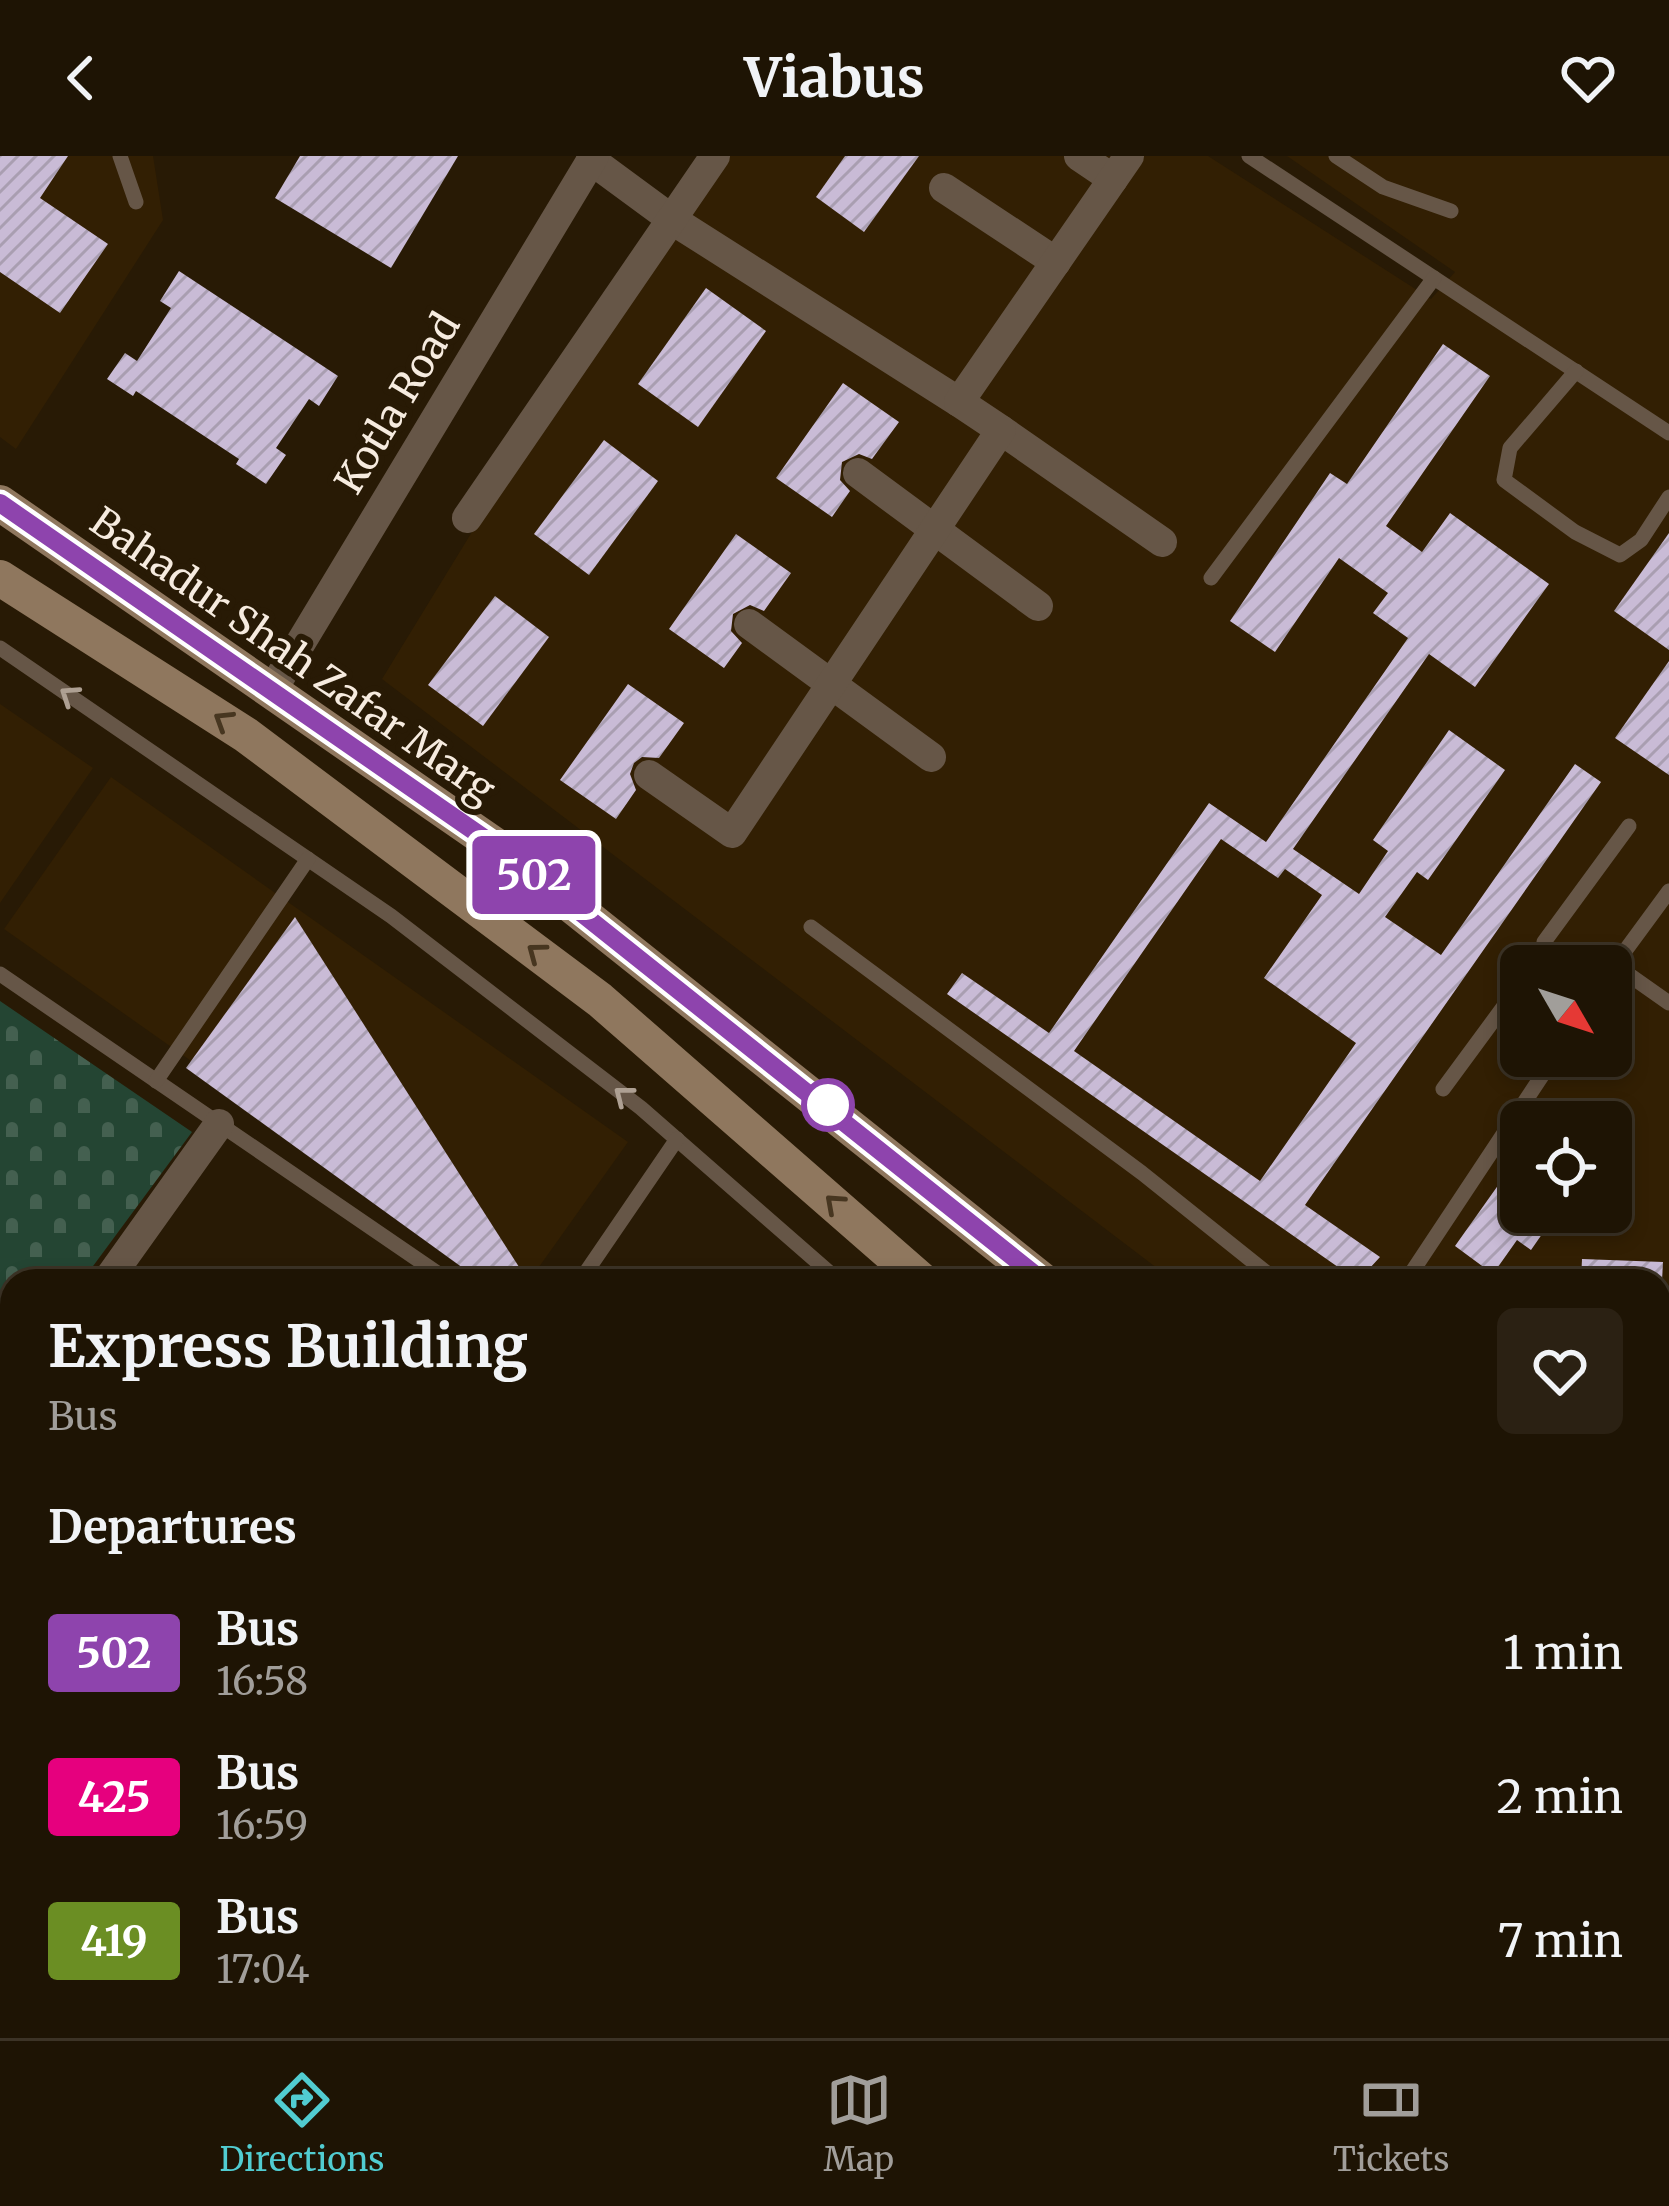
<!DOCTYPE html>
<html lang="en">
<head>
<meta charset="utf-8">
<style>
  :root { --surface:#1e1404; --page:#2b2113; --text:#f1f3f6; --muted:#a19e9a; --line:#3c3326; --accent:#51ccd1 }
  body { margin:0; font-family:Merriweather,serif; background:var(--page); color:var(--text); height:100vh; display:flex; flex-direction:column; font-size:45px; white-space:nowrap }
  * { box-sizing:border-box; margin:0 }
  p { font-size:39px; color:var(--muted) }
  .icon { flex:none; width:66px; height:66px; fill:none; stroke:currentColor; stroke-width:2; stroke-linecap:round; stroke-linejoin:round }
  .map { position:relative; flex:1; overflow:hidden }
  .sheet { position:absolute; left:0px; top:1113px; width:1671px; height:771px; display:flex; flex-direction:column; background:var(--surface); border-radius:36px 36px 0 0; box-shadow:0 6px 18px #0003,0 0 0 3px var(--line) }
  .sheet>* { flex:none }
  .badge { padding:0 24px; border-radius:9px; font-size:42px; line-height:78px }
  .needle { width:78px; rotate:129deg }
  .controls { position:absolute; left:1500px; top:789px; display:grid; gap:24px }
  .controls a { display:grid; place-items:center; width:132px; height:132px; border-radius:18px; background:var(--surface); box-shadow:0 6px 18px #0003,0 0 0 3px var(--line); font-size:60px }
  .map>.badge { position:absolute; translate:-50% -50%; box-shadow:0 0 0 6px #fff }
  h2 { padding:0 48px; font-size:45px; line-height:108px }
  .round { display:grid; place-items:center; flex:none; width:126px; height:126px; border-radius:18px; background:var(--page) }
  .headline { display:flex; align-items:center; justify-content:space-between; height:204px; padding:0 48px }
  h1 { font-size:57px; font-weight:700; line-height:90px }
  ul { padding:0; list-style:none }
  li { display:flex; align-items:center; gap:36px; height:144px; padding:0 48px }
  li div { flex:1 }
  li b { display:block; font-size:45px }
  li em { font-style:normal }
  li .badge { min-width:132px; font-weight:700; text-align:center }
  header { display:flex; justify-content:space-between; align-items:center; height:156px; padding:0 48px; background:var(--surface); font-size:54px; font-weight:700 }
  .dock { display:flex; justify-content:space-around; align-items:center; height:168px; border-top:3px solid var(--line); background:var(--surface); font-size:33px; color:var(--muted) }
  .dock a { display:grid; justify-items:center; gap:6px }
  .dock .active { color:var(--accent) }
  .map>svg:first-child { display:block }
</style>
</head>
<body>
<header><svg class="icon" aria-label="back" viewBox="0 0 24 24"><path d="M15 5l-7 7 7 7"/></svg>Viabus<svg class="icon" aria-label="heart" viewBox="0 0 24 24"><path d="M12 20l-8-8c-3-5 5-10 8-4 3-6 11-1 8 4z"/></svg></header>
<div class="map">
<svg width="1669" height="1882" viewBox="0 0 1669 1882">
  <defs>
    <pattern id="cemetery-stones" width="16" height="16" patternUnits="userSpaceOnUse" patternTransform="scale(3)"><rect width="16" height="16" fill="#244533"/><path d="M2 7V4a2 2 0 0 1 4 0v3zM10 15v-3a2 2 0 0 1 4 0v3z" fill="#446050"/></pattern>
    <pattern id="park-crowns" width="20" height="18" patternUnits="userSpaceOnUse" patternTransform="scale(3)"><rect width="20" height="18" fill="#244533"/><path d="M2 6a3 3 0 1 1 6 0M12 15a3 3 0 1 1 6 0" fill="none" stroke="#446050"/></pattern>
    <pattern id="building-hatch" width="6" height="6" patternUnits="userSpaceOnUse" patternTransform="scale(3)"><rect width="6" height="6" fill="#c9bbd6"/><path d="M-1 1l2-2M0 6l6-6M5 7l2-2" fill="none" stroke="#a99eb1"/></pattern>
  </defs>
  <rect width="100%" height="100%" fill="#281a05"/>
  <!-- built -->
  <g fill="#321f03" fill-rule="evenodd">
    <path d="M0,0H153L163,64L16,293L0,281Z"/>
    <path d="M702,0H1208L1431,143L1455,116L1287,0H1669V1571L1659,1562V1125H1174L382,523ZM1521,810H1611V900H1521ZM1521,966H1611V1056H1521Z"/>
    <path d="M0,548L93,612L0,747Z"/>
    <path d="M111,621L628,986L529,1125H503L4,773Z"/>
  </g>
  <!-- cemetery -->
  <path fill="url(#cemetery-stones)" d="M0,845L192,976L82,1125H12V1220L0,1237Z"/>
  <!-- park -->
  <path fill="url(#park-crowns)" d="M921,1872H1612L1624,1882H910Z"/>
  <!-- building -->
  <g fill="url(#building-hatch)" fill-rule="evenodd">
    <path d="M0,0H68L40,42L108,88L60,157L0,116Z"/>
    <path d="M300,0H458L391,112L275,42Z"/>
    <path d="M845,0H919L864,76L816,41Z"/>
    <path d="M179,115L338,220L319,250L309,243L276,292L286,299L266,328L236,308L239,303L136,235L133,240L107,223L125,197L137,205L171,152L160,145Z"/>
    <path d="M706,132L766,175L698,271L638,228Z"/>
    <path d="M1443,188L1490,220L1386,370L1422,396L1450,357L1549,428L1475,531L1429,498L1293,693L1359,738L1388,695L1373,684L1449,574L1505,614L1428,724L1417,716L1385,761L1441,799L1575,608L1601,626L1305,1049L1380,1101L1358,1125L947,838L962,817L1049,877L1209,647L1266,686L1408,482L1373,457L1388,437L1339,402L1275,496L1230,465L1330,317L1347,328ZM1221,683L1278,722L1285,713L1322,739L1264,822L1356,887L1260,1025L1074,895Z"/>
    <path d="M843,227L899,266L872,303L859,298L842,306L840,324L850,335L832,361L776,322Z"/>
    <path d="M604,284L658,325L589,419L534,378Z"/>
    <path d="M1669,377V494L1614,455Z"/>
    <path d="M736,378L791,417L764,455L750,449L733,458L731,475L742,487L724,512L669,473Z"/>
    <path d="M495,440L549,481L483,570L428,529Z"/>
    <path d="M1669,505V619L1615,582Z"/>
    <path d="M628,528L684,567L659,602L642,601L634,607L630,618L636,634L616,663L560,624Z"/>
    <path d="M295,761L528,1125H481L186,912Z"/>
    <path d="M1521,997V1056L1547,1071L1531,1094L1517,1084L1493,1118L1455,1090Z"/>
    <path d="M1582,1103L1663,1106L1662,1125H1581Z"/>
  </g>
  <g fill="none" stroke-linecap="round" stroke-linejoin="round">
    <!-- path -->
    <g stroke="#6d604e" stroke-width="4.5" stroke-dasharray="6 9" stroke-linecap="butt">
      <path d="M1128,1872L1137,1882"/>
      <path d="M1171,1872L1180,1882"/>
      <path d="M1273,1872L1281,1882"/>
      <path d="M1446,1872L1449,1882"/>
      <path d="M1127,1882L1137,1872"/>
      <path d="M1294,1882L1304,1872"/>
      <path d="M1512,1882L1513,1872"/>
    </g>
    <!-- lane -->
    <g stroke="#665647" stroke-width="15">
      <path d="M120,0L136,46"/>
      <path d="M1249,0L1669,277"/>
      <path d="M1336,0L1383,31L1451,55"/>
      <path d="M1576,215L1510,292L1504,324L1575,376L1620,399L1641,384L1669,341"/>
      <path d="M1211,422L1434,122"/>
      <path d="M0,492L391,760L641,952L839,1125"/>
      <path d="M811,771L1142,1017L1277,1125"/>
      <path d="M1615,809L1669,847"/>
      <path d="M1602,810L1551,804L1543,797L1544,786L1629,670"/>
      <path d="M1611,814L1669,735"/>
      <path d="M0,818L449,1125"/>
      <path d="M156,925L308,703"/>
      <path d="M1443,933L1521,827"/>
      <path d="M580,1125L677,983"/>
      <path d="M1406,1125L1555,900"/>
      <path d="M1659,1380L1669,1369"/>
      <path d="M1659,1454L1669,1464"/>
      <path d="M1659,1501L1669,1492"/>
    </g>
    <!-- street -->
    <g stroke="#665647" stroke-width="30">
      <path d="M1079,0L1113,23"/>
      <path d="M591,4L674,65L959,246"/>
      <path d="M944,32L1056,106"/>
      <path d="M1001,274L1162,386"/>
      <path d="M858,317L1038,450"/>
      <path d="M467,362L715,0"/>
      <path d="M749,468L931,601"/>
      <path d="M271,536L594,0"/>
      <path d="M649,619L732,677L1001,274L959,246L1129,0"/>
      <path d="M107,1125L219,968"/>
      <path d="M0,1274L12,1257"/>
      <path d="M797,1872H818"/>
      <path d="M400,1882L412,1872"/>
    </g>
    <!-- secondary -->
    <g stroke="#8f775e" stroke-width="36">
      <path d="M0,347L510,700L1043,1125"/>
      <path d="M0,422L246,579L600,844L922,1125"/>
      <path d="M1659,1632L1669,1641"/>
      <path d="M1659,1815L1669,1822"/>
    </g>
  </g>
  <!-- one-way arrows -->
  <defs><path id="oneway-chevron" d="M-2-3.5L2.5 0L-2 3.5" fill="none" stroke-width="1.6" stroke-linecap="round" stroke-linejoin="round" transform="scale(3)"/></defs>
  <g stroke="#aea093">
    <use href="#oneway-chevron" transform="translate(69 539) rotate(-146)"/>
    <use href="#oneway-chevron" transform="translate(623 939) rotate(-142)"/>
  </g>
  <g stroke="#473620">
    <use href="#oneway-chevron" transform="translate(223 564) rotate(-148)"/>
    <use href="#oneway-chevron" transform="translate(536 796) rotate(-143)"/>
    <use href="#oneway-chevron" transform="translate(834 1047) rotate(-138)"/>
  </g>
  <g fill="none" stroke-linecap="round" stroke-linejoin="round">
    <defs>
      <path id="line" d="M0,347L510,700L1043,1125"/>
    </defs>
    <!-- line casing -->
    <use href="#line" stroke="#fff" stroke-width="27"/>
    <!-- line -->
    <use href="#line" stroke="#8e44ad" stroke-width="18"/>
  </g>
  <!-- markers -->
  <circle fill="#fff" stroke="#8e44ad" stroke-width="6" cx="828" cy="949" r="24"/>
  <g text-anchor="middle" stroke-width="12" stroke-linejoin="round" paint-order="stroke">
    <!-- street labels -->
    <g font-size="39" fill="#f6ebdf" stroke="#281a05">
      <text transform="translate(397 247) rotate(-59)" y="14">Kotla Road</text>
      <text transform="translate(293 499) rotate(35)" y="14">Bahadur Shah Zafar Marg</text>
    </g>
  </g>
</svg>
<div class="controls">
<a><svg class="needle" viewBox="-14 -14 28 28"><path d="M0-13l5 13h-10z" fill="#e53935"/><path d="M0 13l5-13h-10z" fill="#a19e9a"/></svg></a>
<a><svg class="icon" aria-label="locate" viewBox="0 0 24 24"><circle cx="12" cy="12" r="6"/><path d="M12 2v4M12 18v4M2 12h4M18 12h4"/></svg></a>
</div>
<b class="badge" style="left:534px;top:719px;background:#8e44ad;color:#fff">502</b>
<section class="sheet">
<div class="headline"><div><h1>Express Building</h1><p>Bus</p></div><a class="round"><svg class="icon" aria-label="heart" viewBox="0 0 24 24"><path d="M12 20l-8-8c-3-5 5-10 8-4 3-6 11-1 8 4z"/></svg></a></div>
<h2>Departures</h2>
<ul>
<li><span class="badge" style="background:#8e44ad;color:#fff">502</span><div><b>Bus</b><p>16:58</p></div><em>1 min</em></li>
<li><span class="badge" style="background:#e6007e;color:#fff">425</span><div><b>Bus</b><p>16:59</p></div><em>2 min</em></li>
<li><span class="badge" style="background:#6b8e23;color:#fff">419</span><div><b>Bus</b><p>17:04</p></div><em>7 min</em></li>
</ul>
</section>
</div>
<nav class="dock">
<a class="active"><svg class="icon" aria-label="directions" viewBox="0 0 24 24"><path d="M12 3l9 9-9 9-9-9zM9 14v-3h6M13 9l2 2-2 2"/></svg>Directions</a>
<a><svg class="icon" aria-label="map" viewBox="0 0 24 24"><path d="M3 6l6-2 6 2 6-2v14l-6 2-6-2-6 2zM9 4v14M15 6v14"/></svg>Map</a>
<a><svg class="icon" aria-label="tickets" viewBox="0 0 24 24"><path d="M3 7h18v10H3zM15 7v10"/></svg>Tickets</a>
</nav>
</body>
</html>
